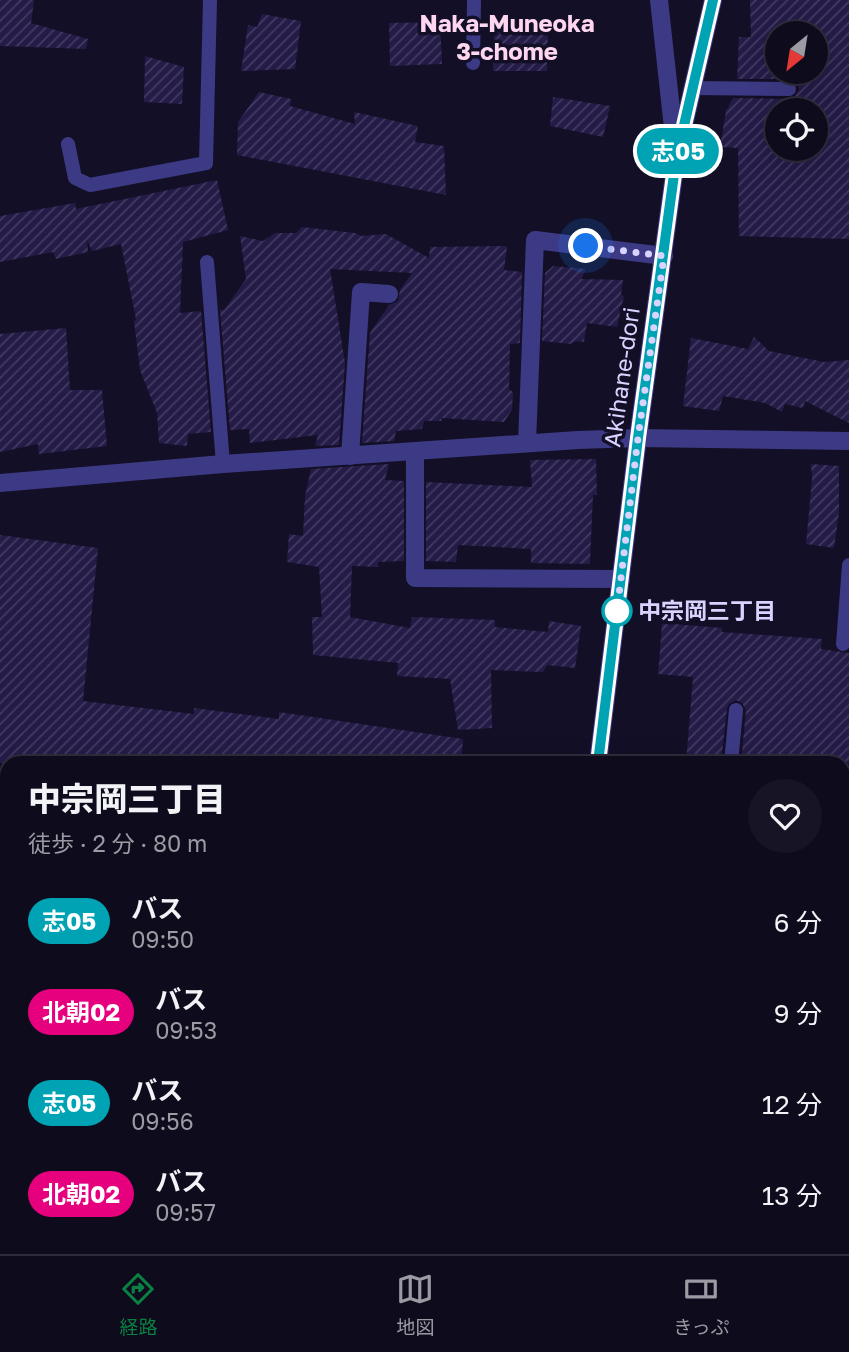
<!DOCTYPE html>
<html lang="ja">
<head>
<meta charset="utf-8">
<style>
  :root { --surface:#0e0b1c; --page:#171425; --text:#f1f3f6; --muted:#9b9ba3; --line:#2e2b3b; --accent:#0b8043 }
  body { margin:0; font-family:"Golos Text","Noto Sans JP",sans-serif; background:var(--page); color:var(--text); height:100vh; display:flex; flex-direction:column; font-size:26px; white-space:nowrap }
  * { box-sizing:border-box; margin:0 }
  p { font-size:23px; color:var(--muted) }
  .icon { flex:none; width:38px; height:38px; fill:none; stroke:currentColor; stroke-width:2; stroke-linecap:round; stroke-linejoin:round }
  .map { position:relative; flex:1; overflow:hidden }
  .panel { position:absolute; left:0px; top:756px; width:850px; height:499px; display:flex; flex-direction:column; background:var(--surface); border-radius:21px 21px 0 0; box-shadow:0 7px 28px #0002,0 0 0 2px var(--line) }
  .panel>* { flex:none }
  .badge { padding:0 14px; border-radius:23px; font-size:24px; line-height:46px }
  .needle { width:46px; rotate:210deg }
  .fabs { position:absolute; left:765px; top:21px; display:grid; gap:14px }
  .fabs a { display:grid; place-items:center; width:63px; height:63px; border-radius:50%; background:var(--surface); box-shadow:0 7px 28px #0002,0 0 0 2px var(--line); font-size:35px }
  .you { position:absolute; width:35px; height:35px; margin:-18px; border:5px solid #fff; border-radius:50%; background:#1a73e8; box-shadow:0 0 0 10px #1a73e833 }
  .map>.badge { position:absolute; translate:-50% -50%; box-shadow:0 0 0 4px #fff }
  .round { display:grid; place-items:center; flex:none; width:74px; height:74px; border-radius:37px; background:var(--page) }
  .head { display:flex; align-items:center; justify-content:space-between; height:119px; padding:0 28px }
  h1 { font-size:33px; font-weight:800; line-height:52px }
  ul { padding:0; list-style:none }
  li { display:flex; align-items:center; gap:21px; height:91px; padding:0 28px }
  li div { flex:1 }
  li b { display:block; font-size:26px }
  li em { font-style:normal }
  li .badge { min-width:77px; font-weight:700; text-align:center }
  .tabs { display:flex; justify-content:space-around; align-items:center; height:98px; border-top:2px solid var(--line); background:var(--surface); font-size:19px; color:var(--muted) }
  .tabs a { display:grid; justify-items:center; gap:4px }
  .tabs .current { color:var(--accent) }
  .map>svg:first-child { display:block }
</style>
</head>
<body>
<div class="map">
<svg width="849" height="1254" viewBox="0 0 849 1254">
  <defs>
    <pattern id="building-hatch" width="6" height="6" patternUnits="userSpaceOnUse" patternTransform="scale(1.75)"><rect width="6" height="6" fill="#241b47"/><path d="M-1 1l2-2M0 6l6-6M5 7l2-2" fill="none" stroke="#433b63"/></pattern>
  </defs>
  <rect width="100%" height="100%" fill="#130f26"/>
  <!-- building -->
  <g fill="url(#building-hatch)" fill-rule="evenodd">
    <path d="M0,0H34L31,23L88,39L86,49L0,46Z"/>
    <path d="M750,0H849V239L739,236L738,148L720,147L726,111L733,98L789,99L794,97L799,90L797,84L790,79H737L739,37H751ZM777,33H816V72H777ZM777,110H816V149H777Z"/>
    <path d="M262,14L301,21L295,69L241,71L248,25L257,27Z"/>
    <path d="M440,22L442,64L390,66L389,23Z"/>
    <path d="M548,24L547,71H493L494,34L500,25Z"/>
    <path d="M145,56L184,67L182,104L144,102Z"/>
    <path d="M259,92L291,99L290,106L355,124L354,112L418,126L415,142L444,146L446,195L237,155L238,122Z"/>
    <path d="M553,97L610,106L603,137L550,126Z"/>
    <path d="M217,180L228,230L183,242L180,313L201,311L211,432L188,434L187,446L159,443L157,413L140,370L134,321L136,319L121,244L92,251L87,240L88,252L56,259L53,252L0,262V216L75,203L76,209Z"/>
    <path d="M302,227L355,233L361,236L386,234L429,258L430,247L507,246L504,270L522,272L520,343L510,344L509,389L513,392L512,410L504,422L441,418L442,421H424L422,429L396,431L394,441L362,443L370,333L389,305L398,301L400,290L412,273L330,269L345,363L339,445L315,446L318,435L250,443L249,429L230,430L220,310H224L246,279L240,236L263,241L275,233H296Z"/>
    <path d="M553,266L586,269L581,279L623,280L621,295L624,296L617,327L587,323L584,342L576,341L570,344L542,341L545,273Z"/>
    <path d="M66,328L70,390H102L107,446L39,454L38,444L0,452V334Z"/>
    <path d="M754,337L769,351L824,362L849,360V423L805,401L803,408L785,404L782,412L765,403L723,396L719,411L683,406L691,338L748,349Z"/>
    <path d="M596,459L597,495H593L590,564L531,563V549L458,545L456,562L426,561V482L532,487L530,460Z"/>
    <path d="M389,464L385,480L404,481V561L378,562V567L352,566L350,617L410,628L412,617L495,620V627L548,632L549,621L581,626L575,668L547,665L543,672L491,670L492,728L458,730L450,679L397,676L398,663L313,655L312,617H322L319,567L287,562L289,534L303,536L305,496L311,469Z"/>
    <path d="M811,464L839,466V512L834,548L806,544L812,479Z"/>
    <path d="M0,535L98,548L83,701L194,714V708L279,719V712L463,739L461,763H0Z"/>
    <path d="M662,623L722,628V632L822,639L821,649L849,653V763H741L746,710L742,703L736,700L729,704L727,708L721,763H686L693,677L658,674Z"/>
  </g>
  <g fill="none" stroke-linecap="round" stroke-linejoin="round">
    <!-- service -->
    <g stroke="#3d3a85" stroke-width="14">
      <path d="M473,63L474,0"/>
      <path d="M692,88L789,89"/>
      <path d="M68,144L75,178L90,185L206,163L210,0"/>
      <path d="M207,262L223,464"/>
      <path d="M843,644L849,565"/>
      <path d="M731,763L736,710"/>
      <path d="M0,1168L7,1183"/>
      <path d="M20,1248V1254"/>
    </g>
    <!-- minor -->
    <g stroke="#3d3a85" stroke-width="18">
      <path d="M527,443L535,240L664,256"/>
      <path d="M415,451V578L621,579"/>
      <path d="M350,456L361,292L389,294"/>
      <path d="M0,483L223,464L578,440L638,438L849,441"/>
      <path d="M0,932L7,933"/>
      <path d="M844,1000H849"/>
    </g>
    <!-- tertiary -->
    <g stroke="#3d3a85" stroke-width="18">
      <path d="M659,0L675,146"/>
      <path d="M598,763L638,438L676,160L713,0"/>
      <path d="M529,1254L530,1248"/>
    </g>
  </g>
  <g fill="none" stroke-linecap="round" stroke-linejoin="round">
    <defs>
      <path id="line" d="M598,763L638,438L676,160L713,0"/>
    </defs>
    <!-- line casing -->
    <use href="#line" stroke="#fff" stroke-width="16"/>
    <!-- line -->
    <use href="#line" stroke="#00a3b4" stroke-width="10"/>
    <!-- walk -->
    <path stroke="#d9d4ff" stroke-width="7" stroke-dasharray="0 12.6" d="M586,246L664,256L638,438L617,611"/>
  </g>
  <!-- markers -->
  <circle fill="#fff" stroke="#00a3b4" stroke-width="3.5" cx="617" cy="611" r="14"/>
  <g text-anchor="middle" stroke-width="7" stroke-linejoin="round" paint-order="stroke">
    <!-- street labels -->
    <g font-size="23" fill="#d9d4ff" stroke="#130f26">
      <text transform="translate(622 377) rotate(-82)" y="8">Akihane-dori</text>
    </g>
    <!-- stop labels -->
    <g font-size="23" font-weight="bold" fill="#d9d4ff" stroke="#130f26" text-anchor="start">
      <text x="638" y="619">中宗岡三丁目</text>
    </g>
    <!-- neighbourhood labels -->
    <g font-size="24" font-weight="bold" fill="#ffd6f0" stroke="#130f26">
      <text x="507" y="32">Naka-Muneoka<tspan x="507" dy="28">3-chome</tspan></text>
    </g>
  </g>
</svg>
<div class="fabs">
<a><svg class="needle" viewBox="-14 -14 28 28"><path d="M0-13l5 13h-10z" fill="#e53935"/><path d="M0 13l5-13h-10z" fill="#9b9ba3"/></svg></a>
<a><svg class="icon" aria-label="locate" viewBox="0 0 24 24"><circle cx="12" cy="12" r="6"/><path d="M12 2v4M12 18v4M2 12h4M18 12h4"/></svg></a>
</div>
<div class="you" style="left:586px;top:246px"></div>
<b class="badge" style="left:678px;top:151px;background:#00a3b4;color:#fff">志05</b>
<section class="panel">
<div class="head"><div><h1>中宗岡三丁目</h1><p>徒歩 · 2 分 · 80 m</p></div><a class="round"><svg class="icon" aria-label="heart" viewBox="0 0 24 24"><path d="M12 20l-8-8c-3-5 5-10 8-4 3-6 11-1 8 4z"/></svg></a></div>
<ul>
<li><span class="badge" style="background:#00a3b4;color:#fff">志05</span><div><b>バス</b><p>09:50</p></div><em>6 分</em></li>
<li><span class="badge" style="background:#e6007e;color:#fff">北朝02</span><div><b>バス</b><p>09:53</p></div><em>9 分</em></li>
<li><span class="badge" style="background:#00a3b4;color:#fff">志05</span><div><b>バス</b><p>09:56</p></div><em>12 分</em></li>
<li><span class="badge" style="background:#e6007e;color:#fff">北朝02</span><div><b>バス</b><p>09:57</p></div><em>13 分</em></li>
</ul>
</section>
</div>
<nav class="tabs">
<a class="current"><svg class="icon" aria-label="directions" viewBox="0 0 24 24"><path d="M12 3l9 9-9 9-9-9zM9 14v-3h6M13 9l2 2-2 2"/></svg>経路</a>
<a><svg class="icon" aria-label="map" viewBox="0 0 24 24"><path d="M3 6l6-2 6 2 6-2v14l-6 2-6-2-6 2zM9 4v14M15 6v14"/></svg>地図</a>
<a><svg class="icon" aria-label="tickets" viewBox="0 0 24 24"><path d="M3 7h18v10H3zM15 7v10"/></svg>きっぷ</a>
</nav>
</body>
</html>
